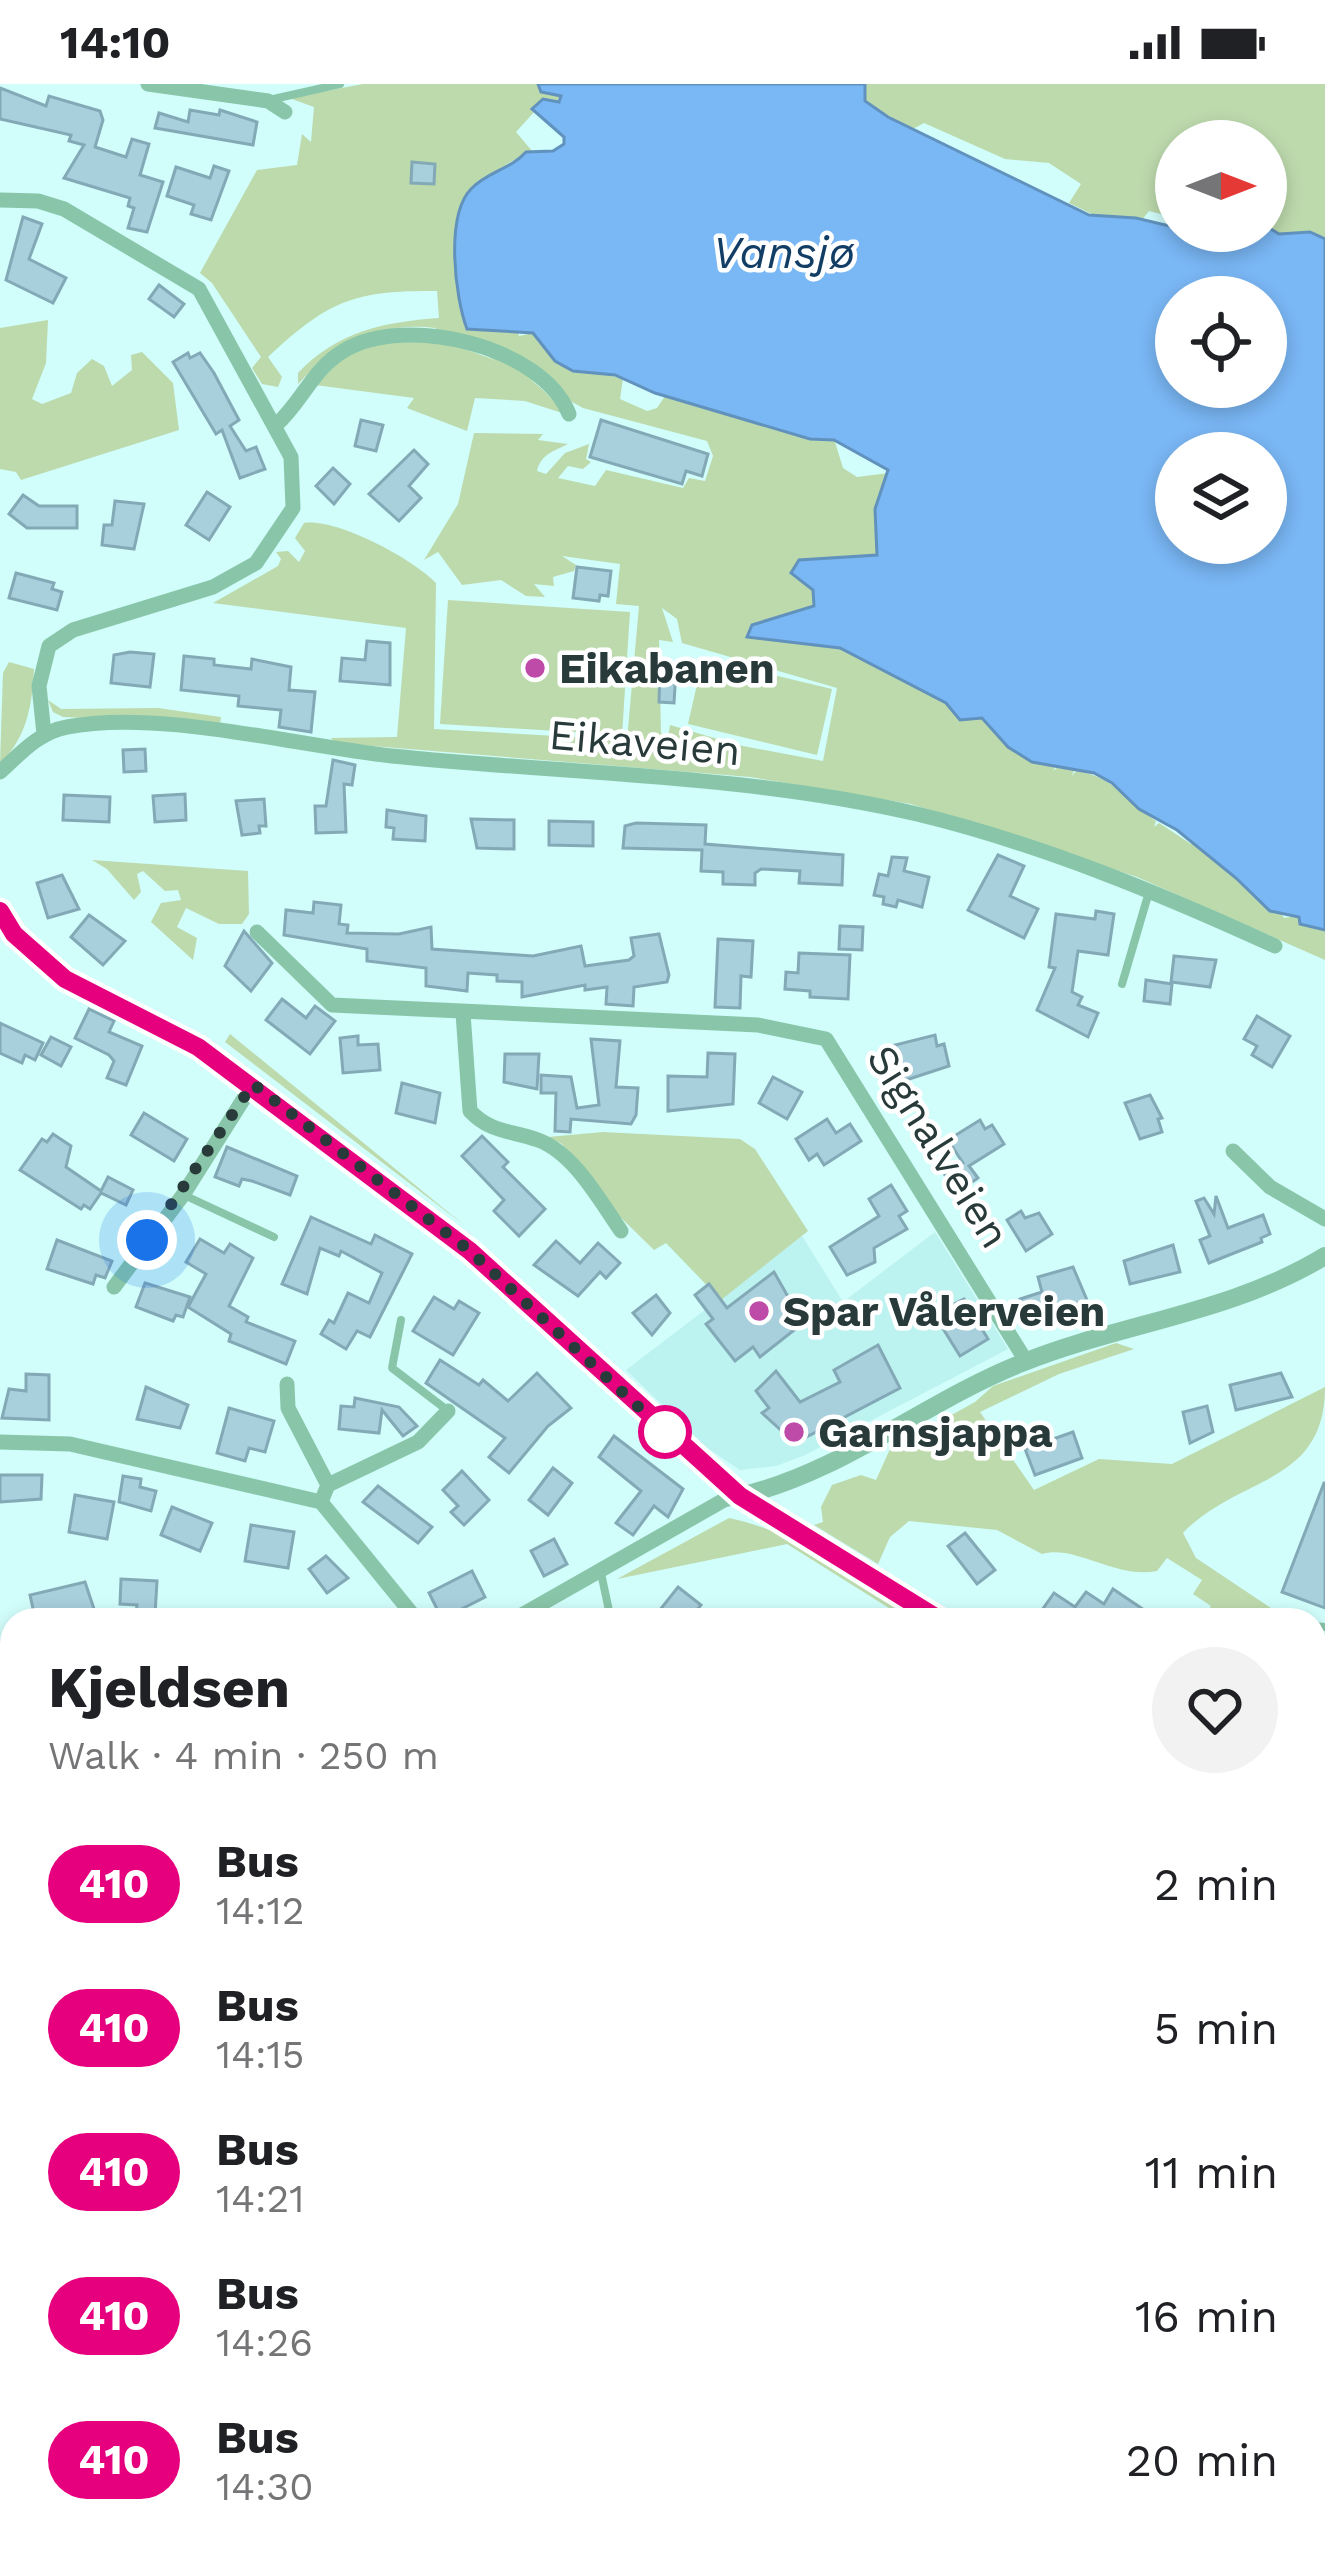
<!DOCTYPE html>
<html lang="en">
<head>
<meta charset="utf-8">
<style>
  :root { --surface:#fff; --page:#f2f2f2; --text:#202124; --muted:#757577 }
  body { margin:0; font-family:"Work Sans",sans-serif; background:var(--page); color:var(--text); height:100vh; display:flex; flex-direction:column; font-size:45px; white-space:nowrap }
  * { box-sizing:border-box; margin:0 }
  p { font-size:39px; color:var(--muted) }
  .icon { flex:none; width:66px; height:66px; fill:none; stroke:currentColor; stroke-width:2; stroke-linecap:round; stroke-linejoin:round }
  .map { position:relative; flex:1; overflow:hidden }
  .side { position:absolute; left:0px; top:1524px; width:1326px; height:951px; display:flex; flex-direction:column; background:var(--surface); border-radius:36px 36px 0 0; box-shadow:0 6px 18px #0003 }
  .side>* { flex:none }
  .badge { padding:0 24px; border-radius:39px; font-size:42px; line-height:78px }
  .needle { width:78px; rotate:90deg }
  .fabs { position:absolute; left:1155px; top:36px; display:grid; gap:24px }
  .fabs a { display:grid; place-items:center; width:132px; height:132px; border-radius:50%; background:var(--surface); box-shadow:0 6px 18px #0003; font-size:60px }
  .you { position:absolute; width:60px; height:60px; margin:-30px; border:9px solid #fff; border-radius:50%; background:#1a73e8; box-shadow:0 0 0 18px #1a73e833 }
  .map>.badge { position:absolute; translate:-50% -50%; box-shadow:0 0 0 6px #fff }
  .round { display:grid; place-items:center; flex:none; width:126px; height:126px; border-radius:63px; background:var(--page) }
  .summary { display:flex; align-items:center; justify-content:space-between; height:204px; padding:0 48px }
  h1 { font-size:57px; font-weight:700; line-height:90px }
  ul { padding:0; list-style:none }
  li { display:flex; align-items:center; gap:36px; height:144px; padding:0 48px }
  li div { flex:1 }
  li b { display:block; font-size:45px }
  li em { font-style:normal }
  li .badge { min-width:132px; font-weight:700; text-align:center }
  .status { display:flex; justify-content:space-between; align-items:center; height:84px; padding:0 60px; background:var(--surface); direction:ltr }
  .status svg { height:33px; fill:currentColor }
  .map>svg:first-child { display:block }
</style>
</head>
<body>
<div class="status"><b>14:10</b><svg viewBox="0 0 49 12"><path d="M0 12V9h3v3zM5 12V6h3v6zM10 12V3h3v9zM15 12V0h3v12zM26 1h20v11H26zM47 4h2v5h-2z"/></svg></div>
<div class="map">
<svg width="1325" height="2474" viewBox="0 0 1325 2474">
  <rect width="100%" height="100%" fill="#d1fdfb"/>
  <!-- built -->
  <path fill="#bcf2ef" d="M935,1148L1008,1265L805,1371L776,1382L740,1386L706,1363L626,1286L802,1152L843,1218Z"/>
  <!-- green -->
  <g fill="#bddaad" fill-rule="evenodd">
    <path d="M363,0H538L540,8L561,12L555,19L546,15L516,48L532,67C441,110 447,152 465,243L518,248L519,252L533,249L567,284L623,294L620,315L647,327L657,324L665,312L684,314L834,355L843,384L857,393L889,389L876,438L1056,682L1053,687L1058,683L1074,686L1072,692L1076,687C1111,691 1128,717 1156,737L1154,743L1159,739L1191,760L1224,738L1284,834L1298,832L1300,840L1325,846V876L1137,793L911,720L750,693L335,659L331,654L397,653L406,544L213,519L278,482L281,475L276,468L288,467L299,478L305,467L295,454L304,439C337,434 413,475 436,499L434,645L627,656L639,522L616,520L620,480L562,472L576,481L574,487L553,493L554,502L534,500L545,513L526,512L501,496L462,501L438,468L424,476L458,420L474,349L543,350L538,356L568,360C554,367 541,370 537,387L546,390L565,369L589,360L586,375L591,378L583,385L568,382L558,394L595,402L606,386L683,404L689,394L705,397L713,372L707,357L583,324L435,244C381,237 334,262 298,300V289C338,247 384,238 439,234L437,207C354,206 328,217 268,273L282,293L278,303L262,300L252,284L261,273L212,199L200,189L257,86L297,81L302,50L311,58L314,23L289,14ZM662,524L677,535L682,559L837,604L823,677L738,661L670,641L668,653L661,649L659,556L673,558Z"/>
    <path d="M865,0H1325V155L1315,150H1279L1266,142V57H1176V134L1149,127L1142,136L1100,134L1069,119L1081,100L1049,79L1005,75L924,39L911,46L865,17Z"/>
    <path d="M48,236L46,279L32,315L42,320L71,309L77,289L92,275L104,282L112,302L132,286L131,271L142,268L173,299L179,346L21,396L16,388L0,385V244Z"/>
    <path d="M413,250C467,266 531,279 562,329L525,317L475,314L467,347L407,324L414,314L315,301L351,267Z"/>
    <path d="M448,516L630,528L622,651L440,640Z"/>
    <path d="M703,574L832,605L817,671L688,640Z"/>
    <path d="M9,578L34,585C32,621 27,654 0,679L3,589Z"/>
    <path d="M48,616L61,625L158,624L221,633L220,640L63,633L53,628Z"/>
    <path d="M92,776L248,787L249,830L242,840H219L186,824L177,843L197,854L193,876L151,838L161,819L181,816L178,806L165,807L143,787L137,790L141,808L134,816L107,785Z"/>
    <path d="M230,950L464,1141L225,958Z"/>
    <path d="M603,1048L740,1055L755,1065L808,1147L721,1216L666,1159L654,1166L609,1122L562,1060L548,1053Z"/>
    <path d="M1116,1259L1134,1265L1059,1290L980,1328L1034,1406L1099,1375L1172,1380L1325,1303C1325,1402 1238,1391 1183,1449L1196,1474L1289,1536H1203L1211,1522L1193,1510L1202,1496L1167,1474L1157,1487C1115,1495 1075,1460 1042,1470L997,1446L909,1437L890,1453L878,1480L814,1441L823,1438L821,1423L832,1401L861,1391L876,1396L890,1365L975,1318L993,1302Z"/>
    <path d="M729,1434C799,1448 860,1497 924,1536H908L787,1460L617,1495Z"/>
    <path d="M12,1832V2426L0,2399V1838Z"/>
    <path d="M1325,2400V2474H1280L1286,2463H1314V2418Z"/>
    <path d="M23,2463H996L989,2474H22Z"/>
  </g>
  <!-- water -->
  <path fill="#7ab7f5" stroke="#6192bd" stroke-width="3" fill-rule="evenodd" d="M538,0H865V17L888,33L1089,131L1136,134L1207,151L1266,147V142L1279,150L1310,148L1325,155V846L1300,840L1299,833L1270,827L1236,794L1177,746L1139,725L1112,699L1094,689L1032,678L1008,663L982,634L960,636L946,619L840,564L747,553L752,541L814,522L813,506L791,489L799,476L877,471L875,425L888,386L834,356L810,355L655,309L615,291L573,287L555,277L533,249L467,245C455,213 445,132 471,105C487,88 511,85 526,68L553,67L564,60V53L532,25L543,15L559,18L561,12L541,8ZM1176,213H1266V303H1176ZM1176,369H1266V459H1176Z"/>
  <!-- building -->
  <g fill="#a8cfdc" stroke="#83a9b6" stroke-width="3">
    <path d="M0,4L46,22L49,12L100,27L103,36L95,63L126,73L132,55L149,60L140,91L163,98L147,148L128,144L134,124L128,122L130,114L64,94L84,61L69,57L71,51L0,35Z"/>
    <path d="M190,26L219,31L220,26L257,38L253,61L155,44L159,29L188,38Z"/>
    <path d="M412,78L435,80L434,100L411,99Z"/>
    <path d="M214,82L229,87L211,136L191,130L194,121L167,112L176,83L210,94Z"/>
    <path d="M23,133L42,140L29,175L66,194L53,219L6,196Z"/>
    <path d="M159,201L184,220L174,233L149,215Z"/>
    <path d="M188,269L190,274L200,269L214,289L239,336L230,342L246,367L256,363L265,385L240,394L222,346L216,350L173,278Z"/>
    <path d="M361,336L383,341L376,367L355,362Z"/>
    <path d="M601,336L708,370L702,392L686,387L682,400L590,373Z"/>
    <path d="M414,366L428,380L409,402L421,414L399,437L369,410Z"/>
    <path d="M333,384L350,400L334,420L316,402Z"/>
    <path d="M207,408L230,423L209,456L186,441Z"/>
    <path d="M23,411L39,422H77V444H27L9,430Z"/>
    <path d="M115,417L144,420L134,465L102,461L104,441H112Z"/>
    <path d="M577,483L611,487L608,512L600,511L599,517L573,514Z"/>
    <path d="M16,489L54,499L52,505L62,508L57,526L9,514Z"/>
    <path d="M367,557L390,559V601L340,597L342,574L365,576Z"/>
    <path d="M130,568L154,570L150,603L111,599L114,571Z"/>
    <path d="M184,572L214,575V581L251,585L252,575L291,583L289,606L315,608L311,648L279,643L281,626L238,622L239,612L181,606Z"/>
    <path d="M660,587H676L674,619L659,618Z"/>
    <path d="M145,665L146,687L124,688L123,666Z"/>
    <path d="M333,676L355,681L352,701L344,700L346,748L316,749L315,722H326Z"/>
    <path d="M185,710L186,736L155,738L153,712Z"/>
    <path d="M64,711L110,713L109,738L63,736Z"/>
    <path d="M264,715L266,742H259L260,749L242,751L236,717Z"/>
    <path d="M387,726L426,732L425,757L393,755L394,744L386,743Z"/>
    <path d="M471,735L514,736V765L477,764Z"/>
    <path d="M549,737L593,738V762L549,761Z"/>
    <path d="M636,739L706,741L705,760L843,771L842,801L799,799L800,787L761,785L755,789V801L723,800V788L701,787L702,766L623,764L625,742Z"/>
    <path d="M998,771L1024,782L1010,812L1038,825L1024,854L968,826Z"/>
    <path d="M892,773L907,774L904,787L929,793L922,823L898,816L896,823L883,820L884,813L874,811L879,790L888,792Z"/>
    <path d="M62,791L79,825L48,834L37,799Z"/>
    <path d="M314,818L341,821L339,840L348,841L347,849L399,850L431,843L432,865L533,872L581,862L585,882L629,876L634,872L631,854L659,850L669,891L667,898L634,903L633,922L606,920L607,903L585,906V901L522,913V898L497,897V891L468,889L467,907L426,902V884L367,877V865L284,851L286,826L313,829Z"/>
    <path d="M1096,827L1114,830L1108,871L1078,867L1072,908L1082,913L1078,921L1098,929L1088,953L1037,926L1055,884L1049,883L1056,830L1095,835Z"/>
    <path d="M89,831L125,857L103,881L71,853Z"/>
    <path d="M840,842L863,843L862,866L839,865Z"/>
    <path d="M244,847L272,879L251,907L225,882Z"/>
    <path d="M718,855L753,857L751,893L741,892L740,924L715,923Z"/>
    <path d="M799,869L850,871L848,915L810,913V907L785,905L786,888L798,889Z"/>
    <path d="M1174,872L1216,876L1210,903L1171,898Z"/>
    <path d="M1146,896L1172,900L1170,920L1144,917Z"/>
    <path d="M282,915L306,934L315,922L335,937L310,970L266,936Z"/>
    <path d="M89,925L114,937L109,948L142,962L126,1001L107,994L114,977L109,971L75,954Z"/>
    <path d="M1257,932L1290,952L1272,983L1252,971L1257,962L1244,955Z"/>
    <path d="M0,939L43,959L35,976L25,971L22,979L0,969Z"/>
    <path d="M935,951L937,962L944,960L949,982L900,998L891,962Z"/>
    <path d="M358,952V961L378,960L380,986L343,989L340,954Z"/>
    <path d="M51,953L71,963L61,982L41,971Z"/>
    <path d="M591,955L620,957L616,1003L638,1004L636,1031L631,1040L571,1035L570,1048L555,1047L556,1009H541V991L571,993L577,1024L599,1021Z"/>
    <path d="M708,969L735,970L733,1020L668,1027V992L707,993Z"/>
    <path d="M505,970H539L537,1005L504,998Z"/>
    <path d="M773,993L802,1008L787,1035L759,1019Z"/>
    <path d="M402,999L440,1009L435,1039L396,1029Z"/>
    <path d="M1150,1011L1162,1034L1158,1035L1162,1048L1140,1055L1125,1019Z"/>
    <path d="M144,1029L187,1055L174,1077L131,1051Z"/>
    <path d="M827,1035L836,1049L850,1040L861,1057L824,1081L817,1070L809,1076L796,1055Z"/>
    <path d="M980,1036L985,1045L992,1041L1004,1060L969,1082L978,1094L958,1108L945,1091L963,1079L948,1056Z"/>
    <path d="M53,1050L71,1062L66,1083L101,1107L108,1093L133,1106L126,1121L101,1109L90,1125L84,1121L81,1125L20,1086L42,1055L47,1058Z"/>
    <path d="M482,1052L508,1078L503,1083L545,1125L519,1152L494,1127L504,1116L462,1072Z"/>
    <path d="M227,1063L297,1092L290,1111L252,1097L242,1095L239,1102L215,1093Z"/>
    <path d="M891,1101L907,1127L899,1132L907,1145L874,1164L875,1178L847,1191L830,1163L879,1132L869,1115Z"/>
    <path d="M1216,1112L1228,1144L1263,1131L1270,1150L1261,1154L1262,1158L1209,1179L1200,1156L1210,1152L1196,1117L1204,1114L1214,1130Z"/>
    <path d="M1021,1127L1025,1134L1039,1129L1052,1150L1026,1167L1007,1136Z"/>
    <path d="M311,1133L371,1160L375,1151L412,1170L370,1253L357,1247L346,1265L321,1250L329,1236L334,1239L348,1209L369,1219L382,1189L341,1167L339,1172L320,1164L307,1210L282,1200Z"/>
    <path d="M200,1155L224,1169L230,1160L253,1174L229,1222L248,1233L246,1238L295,1257L286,1280L229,1257L231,1250L188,1223L206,1190L186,1178Z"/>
    <path d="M57,1156L112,1177L105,1194L96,1191L93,1200L47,1185Z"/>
    <path d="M556,1157L580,1179L598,1159L620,1179L606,1194L600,1188L578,1212L534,1181Z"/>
    <path d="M1173,1161L1180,1188L1130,1200L1124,1177Z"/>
    <path d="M1073,1183L1087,1216L1026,1235L1020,1215L1042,1208L1038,1193Z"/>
    <path d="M774,1188L803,1239L760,1273L753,1263L735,1277L706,1240L713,1235L695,1211L709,1200L727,1224Z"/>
    <path d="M145,1199L190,1213L183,1233L176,1231L173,1237L136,1223Z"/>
    <path d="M656,1211L670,1229L652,1251L633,1229Z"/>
    <path d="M434,1213L454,1225L459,1217L479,1229L453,1271L413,1247Z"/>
    <path d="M964,1215L988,1255L960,1272L934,1230Z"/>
    <path d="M878,1261L900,1304L795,1359L762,1329L769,1324L756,1307L776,1287L800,1318L840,1298L834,1286Z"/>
    <path d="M440,1276L479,1301L483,1296L508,1317L537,1289L571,1324L548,1342L509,1389L489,1373L505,1354L426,1299Z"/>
    <path d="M1281,1289L1292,1313L1236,1326L1230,1301Z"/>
    <path d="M26,1290L49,1291V1336L2,1334L9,1305L26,1307Z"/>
    <path d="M146,1303L188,1321L180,1344L137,1335Z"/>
    <path d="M355,1314L399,1323L417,1342L403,1352L382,1326L379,1349L339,1345L341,1322L354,1323Z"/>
    <path d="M1207,1322L1213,1348L1190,1359L1183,1328Z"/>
    <path d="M229,1324L274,1337L265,1368L249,1364L245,1377L217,1369Z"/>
    <path d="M1073,1348L1082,1374L1035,1391L1025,1365Z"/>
    <path d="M614,1352L683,1405L668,1433L654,1422L633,1451L616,1439L641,1407L599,1373Z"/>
    <path d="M553,1384L572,1399L548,1431L529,1416Z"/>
    <path d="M462,1387L489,1416L464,1441L451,1428L458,1422L443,1406Z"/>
    <path d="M0,1391H42L41,1415L0,1418Z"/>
    <path d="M123,1392L141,1395L140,1403L156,1407L151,1427L119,1418Z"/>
    <path d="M1324,1399H1325V1524L1282,1508Z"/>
    <path d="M378,1402L432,1443L418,1459L363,1418Z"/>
    <path d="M75,1411L114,1418L107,1455L69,1448Z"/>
    <path d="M172,1423L212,1439L200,1467L161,1451Z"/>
    <path d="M251,1441L294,1448L288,1484L245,1477Z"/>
    <path d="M965,1449L995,1486L977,1500L948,1462Z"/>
    <path d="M554,1455L567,1480L544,1492L531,1467Z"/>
    <path d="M326,1472L348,1494L327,1509L309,1485Z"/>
    <path d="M472,1487L485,1513L442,1535L429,1509Z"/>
    <path d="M121,1495L157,1497L155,1531L136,1530L137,1521L120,1520Z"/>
    <path d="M85,1498L96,1531L75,1536L74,1529L45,1535L43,1527L34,1529L30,1511Z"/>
    <path d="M678,1503L701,1521L689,1536H669L659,1527Z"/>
    <path d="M1113,1505L1159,1536H1050L1040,1529L1054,1509L1075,1523L1086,1508L1104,1520Z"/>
  </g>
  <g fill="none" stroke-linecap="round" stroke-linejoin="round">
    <!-- service -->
    <g stroke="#89c6a9" stroke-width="8">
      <path d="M269,16L340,0"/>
      <path d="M1122,900L1149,808"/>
      <path d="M184,1111L274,1153"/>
      <path d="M401,1236L392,1284L447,1326"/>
      <path d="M601,1489L611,1536"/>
      <path d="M1314,1542L1325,1543"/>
      <path d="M1314,1652L1325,1654"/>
    </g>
    <!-- minor -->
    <g stroke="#89c6a9" stroke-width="15">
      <path d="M148,0L268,17L285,28"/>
      <path d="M0,116L38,117L64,125L199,205L291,373L293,424L256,479L213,503L73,546L49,562L39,602L44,650"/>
      <path d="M276,341C303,317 312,285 345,266C406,230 542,262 569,330"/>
      <path d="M0,688C20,670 39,648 67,643C159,625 297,662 392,672C567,690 745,690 917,730C1041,760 1159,809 1275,862"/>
      <path d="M257,848L332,921L758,941L826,955L1026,1277"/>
      <path d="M463,929L470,1027C491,1049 510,1046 538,1056C574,1069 600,1117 621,1147"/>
      <path d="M1233,1067L1270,1103L1325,1135"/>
      <path d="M114,1203L183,1111L253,1000"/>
      <path d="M287,1300L288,1324L328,1401"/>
      <path d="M0,1358L70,1360L321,1418L417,1536"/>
      <path d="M321,1418L328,1401L418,1358L448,1327"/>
      <path d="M513,1536L724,1416L740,1412"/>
      <path d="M0,1590L12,1585"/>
      <path d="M1314,1796L1325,1773"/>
      <path d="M1314,1808L1325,1848"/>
      <path d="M0,1816L12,1804"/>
      <path d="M1314,2051L1325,2043"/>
      <path d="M1314,2400L1325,2382"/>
      <path d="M1120,2474L1130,2463"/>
      <path d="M1268,2474L1275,2463"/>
    </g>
    <!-- tertiary -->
    <g stroke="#89c6a9" stroke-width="18">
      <path d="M0,827L14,850L65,895L198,963L470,1167L740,1412L940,1536"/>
      <path d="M740,1412C841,1389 926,1317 1022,1279C1121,1239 1232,1229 1325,1172"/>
      <path d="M1314,1756L1325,1764"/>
    </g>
  </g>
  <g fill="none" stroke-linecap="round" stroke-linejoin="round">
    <defs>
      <path id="line" d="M0,827L14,850L65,895L198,963L470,1167L740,1412L940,1536"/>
    </defs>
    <!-- line casing -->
    <use href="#line" stroke="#fff" stroke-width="27"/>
    <!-- line -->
    <use href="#line" stroke="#e6007e" stroke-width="18"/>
    <!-- walk -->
    <path stroke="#283a39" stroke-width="12" stroke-dasharray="0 21.6" d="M147,1156L253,1000L470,1167L671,1353L665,1348"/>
  </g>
  <!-- markers -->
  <g fill="#bd4ba7" stroke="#fff" stroke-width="4.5">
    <circle cx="535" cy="584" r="12"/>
    <circle cx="759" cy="1227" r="12"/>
    <circle cx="794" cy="1348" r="12"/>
  </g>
  <circle fill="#fff" stroke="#e6007e" stroke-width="6" cx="665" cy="1348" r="24"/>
  <g text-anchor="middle" stroke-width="9" stroke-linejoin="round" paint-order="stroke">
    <!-- poi labels -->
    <g font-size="42" font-weight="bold" fill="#283a39" stroke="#fff" text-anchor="start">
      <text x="559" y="599">Eikabanen</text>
      <text x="783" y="1242">Spar Vålerveien</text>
      <text x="818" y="1363">Garnsjappa</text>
    </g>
    <!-- street labels -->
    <g font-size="42" fill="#283a39" stroke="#fff">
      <text transform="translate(645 658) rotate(5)" y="15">Eikaveien</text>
      <text transform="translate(939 1062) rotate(58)" y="15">Signalveien</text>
    </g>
    <!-- water labels -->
    <g font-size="45" font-style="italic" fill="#123d65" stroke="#fff">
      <text x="784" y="184">Vansjø</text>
    </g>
  </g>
</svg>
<div class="fabs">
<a><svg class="needle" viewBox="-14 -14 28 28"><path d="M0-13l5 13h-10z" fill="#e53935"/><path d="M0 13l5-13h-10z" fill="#757577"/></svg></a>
<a><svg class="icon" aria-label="locate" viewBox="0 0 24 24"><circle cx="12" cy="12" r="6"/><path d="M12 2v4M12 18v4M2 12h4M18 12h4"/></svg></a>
<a><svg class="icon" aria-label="layers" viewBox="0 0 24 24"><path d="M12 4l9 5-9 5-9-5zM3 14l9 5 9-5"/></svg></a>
</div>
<div class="you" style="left:147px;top:1156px"></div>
<section class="side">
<div class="summary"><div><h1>Kjeldsen</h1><p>Walk · 4 min · 250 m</p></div><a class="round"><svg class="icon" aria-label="heart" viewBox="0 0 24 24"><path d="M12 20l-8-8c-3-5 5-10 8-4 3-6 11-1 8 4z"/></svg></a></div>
<ul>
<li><span class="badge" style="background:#e6007e;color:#fff">410</span><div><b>Bus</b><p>14:12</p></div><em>2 min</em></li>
<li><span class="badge" style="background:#e6007e;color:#fff">410</span><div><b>Bus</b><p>14:15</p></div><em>5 min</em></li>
<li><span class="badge" style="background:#e6007e;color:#fff">410</span><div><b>Bus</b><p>14:21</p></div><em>11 min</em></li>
<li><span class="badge" style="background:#e6007e;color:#fff">410</span><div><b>Bus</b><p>14:26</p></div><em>16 min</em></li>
<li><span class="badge" style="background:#e6007e;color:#fff">410</span><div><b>Bus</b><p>14:30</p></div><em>20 min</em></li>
</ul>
</section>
</div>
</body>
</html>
